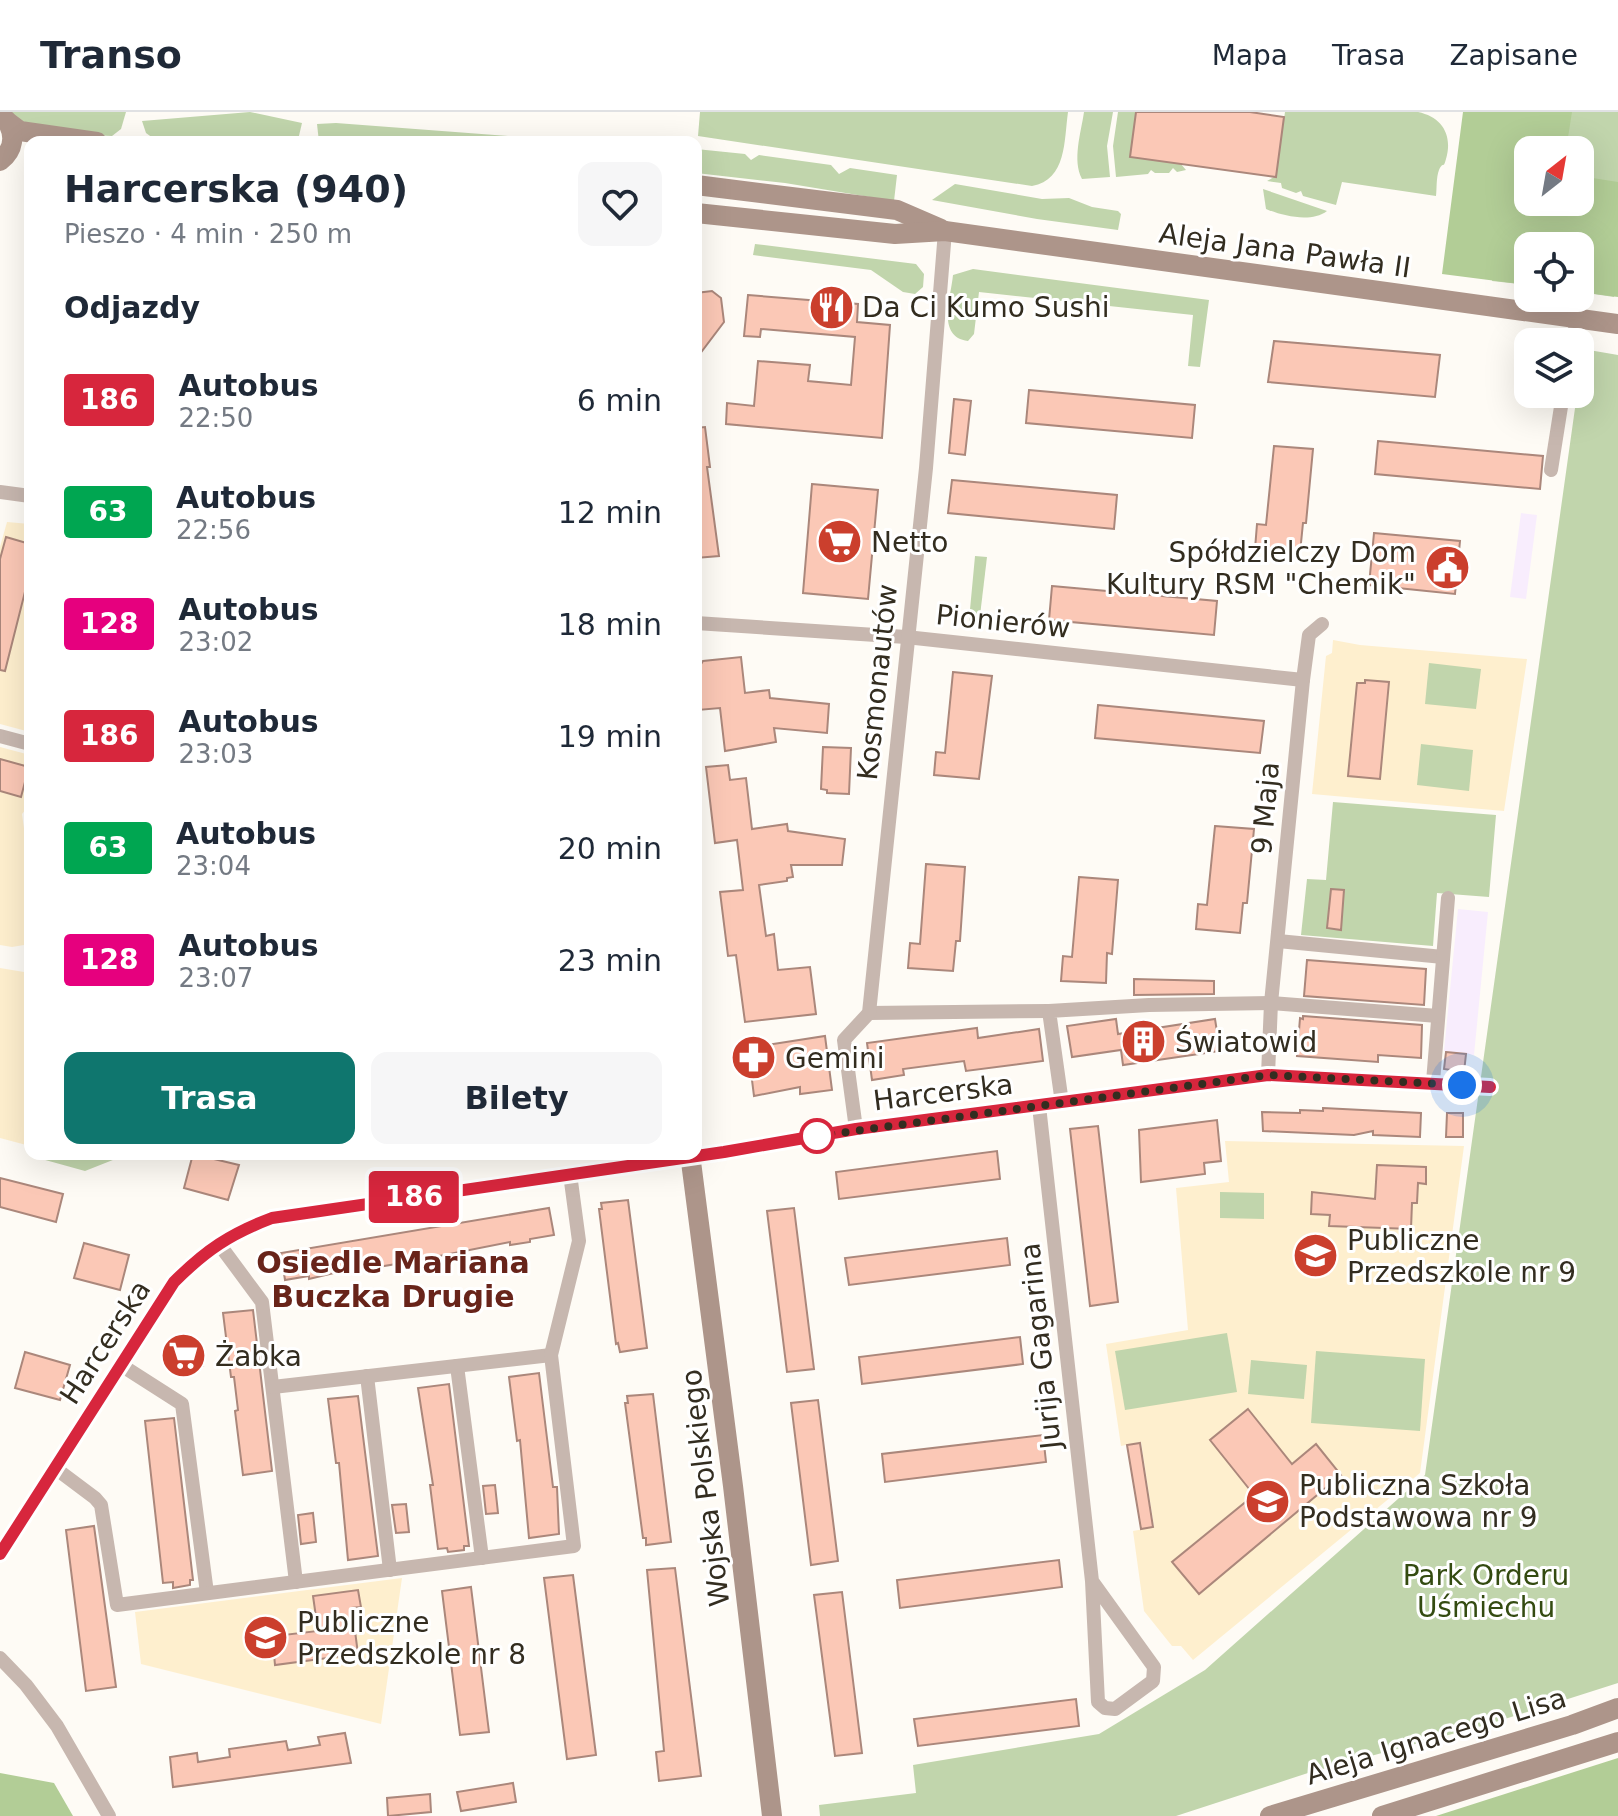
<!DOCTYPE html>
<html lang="pl">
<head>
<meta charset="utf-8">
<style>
  :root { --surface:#fff; --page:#f6f6f7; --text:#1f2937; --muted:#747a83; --line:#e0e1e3; --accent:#0f766e }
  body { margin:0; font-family:"DejaVu Sans",sans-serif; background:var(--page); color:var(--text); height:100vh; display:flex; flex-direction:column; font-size:30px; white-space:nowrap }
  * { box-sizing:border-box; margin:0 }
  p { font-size:26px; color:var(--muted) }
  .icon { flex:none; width:44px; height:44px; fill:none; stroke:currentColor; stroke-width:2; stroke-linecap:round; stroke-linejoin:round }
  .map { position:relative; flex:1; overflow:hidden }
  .panel { position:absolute; left:24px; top:24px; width:678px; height:1024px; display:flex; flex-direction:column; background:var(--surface); border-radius:16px; box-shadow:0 8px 32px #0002 }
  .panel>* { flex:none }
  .badge { padding:0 16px; border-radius:6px; font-size:28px; line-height:52px }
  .needle { width:52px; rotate:31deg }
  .buttons { position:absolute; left:1514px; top:24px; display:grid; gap:16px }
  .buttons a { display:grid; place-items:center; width:80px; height:80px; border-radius:16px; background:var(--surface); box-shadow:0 8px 32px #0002; font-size:40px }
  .you { position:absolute; width:40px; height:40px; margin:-20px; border:6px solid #fff; border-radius:50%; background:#1a73e8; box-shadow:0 0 0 12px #1a73e833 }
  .map>.badge { position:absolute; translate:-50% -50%; box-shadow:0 0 0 4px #fff }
  h2 { padding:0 40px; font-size:30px; line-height:72px }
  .round { display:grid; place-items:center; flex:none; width:84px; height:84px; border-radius:16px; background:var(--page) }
  .headline { display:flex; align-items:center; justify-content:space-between; height:136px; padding:0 40px }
  h1 { font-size:38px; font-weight:700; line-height:60px }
  .cta { display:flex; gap:16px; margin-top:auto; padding:16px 40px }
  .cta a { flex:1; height:92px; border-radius:16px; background:var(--accent); color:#fff; font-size:32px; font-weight:700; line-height:92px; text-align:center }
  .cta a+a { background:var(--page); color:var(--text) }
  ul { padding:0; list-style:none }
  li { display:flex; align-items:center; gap:24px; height:112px; padding:0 40px }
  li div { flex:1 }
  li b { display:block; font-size:30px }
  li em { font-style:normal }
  li .badge { min-width:88px; font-weight:700; text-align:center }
  header { display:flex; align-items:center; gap:48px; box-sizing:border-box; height:112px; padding:0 40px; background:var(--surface); border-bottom:2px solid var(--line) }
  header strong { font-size:38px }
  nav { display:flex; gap:44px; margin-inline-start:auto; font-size:28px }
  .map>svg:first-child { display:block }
</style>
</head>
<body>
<header>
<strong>Transo</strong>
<nav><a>Mapa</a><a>Trasa</a><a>Zapisane</a></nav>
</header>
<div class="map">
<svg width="1618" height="1704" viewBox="0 0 1618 1704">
  <rect width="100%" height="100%" fill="#fefbf5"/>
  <!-- built -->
  <g fill="#feefce">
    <path d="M7,410L30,412V620L0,612V435Z"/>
    <path d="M1333,528L1360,533L1527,547L1504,699L1312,682L1326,544L1332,541Z"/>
    <path d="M0,635L30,643V692L22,702L30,760V832L12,835L0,833Z"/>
    <path d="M0,856L30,861V1034L0,1026Z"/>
    <path d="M1225,1029L1464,1034L1420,1361L1193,1548L1181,1534H1172L1144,1499L1133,1419L1154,1415L1141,1330L1121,1334L1106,1232L1188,1218L1176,1076L1229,1070Z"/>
    <path d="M402,1466L381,1612L141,1552L135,1500Z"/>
  </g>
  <!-- industrial -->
  <g fill="#f8edfd">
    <path d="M1521,401L1537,403L1526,487L1510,485Z"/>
    <path d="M1458,797L1488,800L1474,943L1444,939Z"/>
  </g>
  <!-- green -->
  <g fill="#c1d5ac" fill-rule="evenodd">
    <path d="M2,0H126L121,17L112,24L45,21Z"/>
    <path d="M250,0L302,11L298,28L157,29L146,21L142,9Z"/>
    <path d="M700,0H1068C1064,28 1067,68 1032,74L698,24Z"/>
    <path d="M1084,0H1113L1107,34L1110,65L1082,67C1072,48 1081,21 1084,0Z"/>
    <path d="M1118,0H1136L1186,58L1177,60L1173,56L1169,61H1155L1151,58L1148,62L1116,65L1113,34Z"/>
    <path d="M1285,0H1418C1442,5 1453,23 1446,47C1443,58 1444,48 1439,58C1436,66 1437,76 1436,84L1342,70L1336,93L1303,84L1301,79L1296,81L1282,76L1281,71L1267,69L1276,64Z"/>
    <path d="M1515,0H1618V174L1614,185L1580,180V134H1528V173L1492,169ZM1528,38H1580V90H1528Z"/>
    <path d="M336,11L508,24L511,30H319L317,12Z"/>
    <path d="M696,37L745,42L751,48L759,43L831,53L839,62L850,56L897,63L894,89L785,71L696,61Z"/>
    <path d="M955,72L1042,87L1069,86L1092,95L1118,99L1121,102L1118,118L1037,107L932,88Z"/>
    <path d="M1263,77L1327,99C1311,111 1283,104 1266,97Z"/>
    <path d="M755,132L916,152L924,162L923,175L915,182L903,180L871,158L753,143Z"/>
    <path d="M973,157L1209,188L1200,255L1188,254L1193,203L979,180L974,222L968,229C936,225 951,185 953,163Z"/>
    <path d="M1583,237L1618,243V1571L1489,1612L1308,1661L1176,1704H820L819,1693L916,1681L913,1653L1099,1622L1205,1558L1425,1363L1577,282H1580Z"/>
    <path d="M975,444L987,445L979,512L970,511L969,508Z"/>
    <path d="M1429,551L1481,557L1476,597L1425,592Z"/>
    <path d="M1421,632L1473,638L1469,679L1417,673Z"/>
    <path d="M1333,690L1496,703L1489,785L1437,781L1433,834L1301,823L1307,767L1326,768Z"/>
    <path d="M38,1042H128L85,1059L38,1046Z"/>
    <path d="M1220,1080L1264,1081V1107L1220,1106Z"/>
    <path d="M1227,1221L1237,1280L1125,1298L1115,1239Z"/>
    <path d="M1316,1239L1425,1247L1420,1319L1311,1311Z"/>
    <path d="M1251,1248L1307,1253L1304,1287L1248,1282Z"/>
  </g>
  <!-- forest -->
  <g fill="#b2cd96">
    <path d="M1463,0H1572L1566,38H1528V90H1580V64L1618,70V185L1580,180V134H1528V173L1442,162Z"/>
    <path d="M1618,1646V1704H1436Z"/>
    <path d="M0,1661L54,1671L73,1704H0Z"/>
  </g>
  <!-- building -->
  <g fill="#fbc8b6" stroke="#ab877b" stroke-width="2">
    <path d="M1136,0H1250L1284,5L1276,65L1130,45Z"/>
    <path d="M712,179L721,186L724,210L696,247V181Z"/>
    <path d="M748,183L858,192L857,210L890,213L882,326L726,312L727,291L754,294L758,249L810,253L808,269L851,273L855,225L761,217L760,225L744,224Z"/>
    <path d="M1274,229L1440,243L1435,285L1268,270Z"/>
    <path d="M1029,278L1195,293L1192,326L1026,311Z"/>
    <path d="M954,287L971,289L965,343L949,341Z"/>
    <path d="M705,315L710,355H707L719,444L696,446V316Z"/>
    <path d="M1378,329L1543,344L1540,377L1375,362Z"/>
    <path d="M1274,334L1313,337L1306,411H1303L1300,441L1255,437L1257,412L1266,413Z"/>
    <path d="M952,368L1117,383L1114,417L948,401Z"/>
    <path d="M812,372L878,378L868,487L803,481Z"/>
    <path d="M1374,421L1460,429L1455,482L1369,473Z"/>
    <path d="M6,425L30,432V460L5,559L0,558V447Z"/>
    <path d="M1052,474L1217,489L1214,523L1049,508Z"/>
    <path d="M741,545L745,581L769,578L770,586L829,592L827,621L774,616L776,630L725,639L720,596L698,598L696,560L703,549Z"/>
    <path d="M953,560L992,564L979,667L934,663L936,640L945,641Z"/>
    <path d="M1365,568L1389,570L1380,667L1348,664L1357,571H1365Z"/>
    <path d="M1098,593L1264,609L1260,641L1095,626Z"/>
    <path d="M823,635L851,636L849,682L827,681V678L821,677Z"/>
    <path d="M0,647L29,655L21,685L0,679Z"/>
    <path d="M728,653L730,668L746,666L752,717L787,712L788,719L845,727L842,753H791L793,765L787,766V769L759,773L766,824L774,822L778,858L810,855L816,902L745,910L736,843L728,844L720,780L743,778L737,728L715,731L706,655Z"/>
    <path d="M1215,714L1254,717L1247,791H1243L1240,821L1196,817L1198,792L1207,793Z"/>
    <path d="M926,752L965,755L960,829H956L953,859L908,856L910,831L920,832Z"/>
    <path d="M1079,765L1118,768L1112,842L1107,841L1106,871L1061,869L1063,844L1072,845Z"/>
    <path d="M1331,777L1344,778L1341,818L1327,816Z"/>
    <path d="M1307,848L1426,857L1424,893L1304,884Z"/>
    <path d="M1134,867L1214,869V882L1134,883Z"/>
    <path d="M1303,904L1422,913L1421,946L1378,943V950L1297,944L1300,906L1303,907Z"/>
    <path d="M1116,907L1118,922L1215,907L1220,939L1123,953L1121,938L1072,945L1067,914Z"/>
    <path d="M977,916L978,926L1039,917L1043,949L966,959L964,949L903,957L904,963L872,968L867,931Z"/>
    <path d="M825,924L832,978L800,982V975L754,984L748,936Z"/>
    <path d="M1446,940L1466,942L1464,960L1444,957Z"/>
    <path d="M1323,996L1421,1001L1420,1025L1373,1023V1019L1354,1023L1263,1019L1262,1000L1300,1001V998L1323,999Z"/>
    <path d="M1447,1001H1463V1025H1446Z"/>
    <path d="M1217,1008L1221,1049L1204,1051L1205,1062L1141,1070L1139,1018Z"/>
    <path d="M1098,1014L1118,1190L1090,1194L1070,1017Z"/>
    <path d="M997,1039L1000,1067L839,1087L836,1060Z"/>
    <path d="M193,1042L239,1053L228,1088L184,1076Z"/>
    <path d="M1377,1053L1426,1055V1072L1418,1071L1417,1091H1412L1411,1117L1329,1114L1330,1103L1311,1102L1312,1080L1375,1087Z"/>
    <path d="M0,1066L63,1082L56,1110L0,1095Z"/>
    <path d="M628,1088L647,1236L620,1240L618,1231L616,1232L599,1097H602L601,1091Z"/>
    <path d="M549,1096L554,1123L530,1127V1130L510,1133V1130L414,1149L360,1158L359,1155L309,1167V1164L285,1168L281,1141Z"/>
    <path d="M794,1096L814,1257L787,1260L767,1099Z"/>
    <path d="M1007,1126L1010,1153L849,1173L845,1146Z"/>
    <path d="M84,1131L129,1143L120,1178L74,1166Z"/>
    <path d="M253,1198L272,1359L243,1363L235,1299L238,1298L234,1265H231L223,1201Z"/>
    <path d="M1020,1225L1023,1252L862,1272L859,1245Z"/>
    <path d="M200,1229L203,1254L169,1259L166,1233Z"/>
    <path d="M25,1240L70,1253L60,1288L15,1276Z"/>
    <path d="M539,1261L553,1375H557L559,1422L529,1426L520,1328L517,1329L509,1265Z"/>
    <path d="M449,1272L469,1434H464V1438L448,1440L447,1436L438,1437L430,1373H433L418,1276Z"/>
    <path d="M653,1282L671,1430L646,1433V1426H643L625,1291H628L627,1284Z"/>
    <path d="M358,1284L378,1444L348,1448L339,1351H336L328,1287Z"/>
    <path d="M818,1288L838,1449L811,1453L791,1291Z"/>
    <path d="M1248,1297L1292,1352L1316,1332L1341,1363L1199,1482L1172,1450L1254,1383L1210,1328Z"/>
    <path d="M174,1306L193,1468H190V1473L173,1476V1470L163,1471L145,1309Z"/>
    <path d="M1043,1323L1046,1350L885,1370L882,1342Z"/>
    <path d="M1140,1331L1153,1415L1141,1417L1127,1333Z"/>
    <path d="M495,1373L498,1401L486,1402L483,1374Z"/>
    <path d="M406,1392L409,1420L396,1421L392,1393Z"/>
    <path d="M313,1401L316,1430L301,1432L298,1403Z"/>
    <path d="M94,1414L116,1575L86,1579L66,1418Z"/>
    <path d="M1059,1448L1062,1475L900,1496L897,1468Z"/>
    <path d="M675,1456L701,1664L659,1669L656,1640L664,1639L647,1458Z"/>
    <path d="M573,1463L596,1643L567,1647L544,1466Z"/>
    <path d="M471,1475L489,1620L460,1623L442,1479Z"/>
    <path d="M358,1478L361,1495L352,1496L358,1542L275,1553L274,1542L254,1544L251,1522L283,1518L284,1523L318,1519L313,1484Z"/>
    <path d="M842,1480L862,1641L835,1644L814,1483Z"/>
    <path d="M1076,1587L1079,1614L918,1634L914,1607Z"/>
    <path d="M345,1621L351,1651L173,1675L170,1645L197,1641L198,1650L230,1645L229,1637L286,1629L288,1638L320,1633L318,1625Z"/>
    <path d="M513,1671L516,1690L461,1699L457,1680Z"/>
    <path d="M430,1682L431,1700L388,1704L387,1686Z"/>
  </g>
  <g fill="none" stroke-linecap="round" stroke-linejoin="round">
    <!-- street -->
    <g stroke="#c7b7af" stroke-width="14">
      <path d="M1574,230L1576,206"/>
      <path d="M1551,358L1563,282"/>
      <path d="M0,380L30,384"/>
      <path d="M696,511L906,525L1303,568"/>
      <path d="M0,624L30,632"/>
      <path d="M1278,829L1443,845"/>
      <path d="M869,901L1049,899"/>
      <path d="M1268,963L1271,891L1303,568L1309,523L1322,512"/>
      <path d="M1433,970L1448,786"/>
      <path d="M1062,991L1049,899L1149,893L1271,891L1438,904"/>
      <path d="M1039,994L1092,1469L1098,1590L1105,1596L1115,1597L1153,1569L1154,1555L1092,1469"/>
      <path d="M856,1017L844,928L869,901L926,356L945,119"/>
      <path d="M219,1132L262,1190L296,1470"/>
      <path d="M121,1253L182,1292L207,1481"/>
      <path d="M457,1254L482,1446"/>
      <path d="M367,1264L390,1458"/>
      <path d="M273,1275L551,1243"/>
      <path d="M55,1356L95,1386L101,1393L117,1493L574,1434L551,1243L579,1129L570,1062"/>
      <path d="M0,1442L174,1170C208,1137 229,1123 272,1106L724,1040L856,1017L1268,963L1490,975"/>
      <path d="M0,1546L26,1573L57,1614L109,1704"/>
    </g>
    <!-- secondary -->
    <g stroke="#ad958a" stroke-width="20">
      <path d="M8,10L20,19L97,30"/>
      <path d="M0,49C14,38 16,23 6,8"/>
      <path d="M696,73L897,98L941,117"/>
      <path d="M696,101L895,122L945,119L1618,212"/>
      <path d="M690,1042L733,1374L772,1704"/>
      <path d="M1270,1704L1572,1613L1618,1596"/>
      <path d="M1382,1704L1618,1630"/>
    </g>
  </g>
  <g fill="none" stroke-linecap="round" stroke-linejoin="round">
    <defs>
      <path id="line" d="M0,1442L174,1170C206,1138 230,1122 272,1106L724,1040L856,1017L1268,963L1490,975"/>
    </defs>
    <!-- line casing -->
    <use href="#line" stroke="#fff" stroke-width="18"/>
    <!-- line -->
    <use href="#line" stroke="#d7263d" stroke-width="12"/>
    <!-- walk -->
    <path stroke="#332d20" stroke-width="8" stroke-dasharray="0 14.4" d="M817,1024L1268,963L1462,973"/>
  </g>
  <!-- icons -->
  <defs>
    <symbol id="restaurant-disc" viewBox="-11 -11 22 22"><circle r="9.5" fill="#cb3f2d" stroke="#fff"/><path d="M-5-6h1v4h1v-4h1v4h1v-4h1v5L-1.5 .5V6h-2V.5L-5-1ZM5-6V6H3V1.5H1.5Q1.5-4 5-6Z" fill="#fff"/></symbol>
    <symbol id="supermarket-disc" viewBox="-11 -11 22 22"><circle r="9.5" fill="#cb3f2d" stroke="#fff"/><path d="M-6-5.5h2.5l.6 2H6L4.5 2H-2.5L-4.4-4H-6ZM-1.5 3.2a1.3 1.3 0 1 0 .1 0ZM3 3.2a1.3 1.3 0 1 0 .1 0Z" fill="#fff"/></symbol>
    <symbol id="civic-disc" viewBox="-11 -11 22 22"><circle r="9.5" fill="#cb3f2d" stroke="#fff"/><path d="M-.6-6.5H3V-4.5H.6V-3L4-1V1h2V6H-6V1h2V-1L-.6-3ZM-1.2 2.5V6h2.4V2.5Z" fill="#fff"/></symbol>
    <symbol id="building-disc" viewBox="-11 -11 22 22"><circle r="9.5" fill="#cb3f2d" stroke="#fff"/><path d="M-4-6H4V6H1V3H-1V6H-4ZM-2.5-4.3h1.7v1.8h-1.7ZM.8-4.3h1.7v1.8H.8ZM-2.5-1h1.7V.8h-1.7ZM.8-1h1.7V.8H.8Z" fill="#fff"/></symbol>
    <symbol id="pharmacy-disc" viewBox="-11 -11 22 22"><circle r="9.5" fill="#cb3f2d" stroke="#fff"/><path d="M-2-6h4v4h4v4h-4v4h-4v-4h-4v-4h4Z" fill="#fff"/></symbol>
    <symbol id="school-disc" viewBox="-11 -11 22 22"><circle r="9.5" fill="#cb3f2d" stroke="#fff"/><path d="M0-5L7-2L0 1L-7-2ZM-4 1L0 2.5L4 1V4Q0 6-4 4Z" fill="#fff"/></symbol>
  </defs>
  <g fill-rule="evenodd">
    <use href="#restaurant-disc" x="806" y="170" width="51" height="51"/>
    <use href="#supermarket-disc" x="814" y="404" width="51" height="51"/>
    <use href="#civic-disc" x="1422" y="430" width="51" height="51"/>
    <use href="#building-disc" x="1118" y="904" width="51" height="51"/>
    <use href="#pharmacy-disc" x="728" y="920" width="51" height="51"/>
    <use href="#school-disc" x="1290" y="1118" width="51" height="51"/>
    <use href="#supermarket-disc" x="158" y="1218" width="51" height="51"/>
    <use href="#school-disc" x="1242" y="1364" width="51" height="51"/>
    <use href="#school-disc" x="240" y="1500" width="51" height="51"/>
  </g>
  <!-- markers -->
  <circle fill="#fff" stroke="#d7263d" stroke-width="4" cx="817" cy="1024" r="16"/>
  <g text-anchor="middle" stroke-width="6" stroke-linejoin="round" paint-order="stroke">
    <!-- street labels -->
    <g font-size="28" fill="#332d20" stroke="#fff">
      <text transform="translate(1285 138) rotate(8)" y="10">Aleja Jana Pawła II</text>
      <text transform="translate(1003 509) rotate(6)" y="10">Pionierów</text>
      <text transform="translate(877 570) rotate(-84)" y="10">Kosmonautów</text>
      <text transform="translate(1265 696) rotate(-85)" y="10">9 Maja</text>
      <text transform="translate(943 980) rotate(-7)" y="10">Harcerska</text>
      <text transform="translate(105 1230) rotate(-57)" y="10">Harcerska</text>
      <text transform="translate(1040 1234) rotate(-96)" y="10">Jurija Gagarina</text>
      <text transform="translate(705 1376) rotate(-97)" y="10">Wojska Polskiego</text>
      <text transform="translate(1436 1624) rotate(-17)" y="10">Aleja Ignacego Lisa</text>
    </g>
    <!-- poi labels -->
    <g font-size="28" fill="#332d20" stroke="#fff" text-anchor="start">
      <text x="862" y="205">Da Ci Kumo Sushi</text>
      <text x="871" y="440">Netto</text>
      <text x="1416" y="450" text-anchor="end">Spółdzielczy Dom<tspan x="1416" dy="32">Kultury RSM "Chemik"</tspan></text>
      <text x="1175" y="940">Światowid</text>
      <text x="785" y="956">Gemini</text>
      <text x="1347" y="1138">Publiczne<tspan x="1347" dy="32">Przedszkole nr 9</tspan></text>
      <text x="215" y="1254">Żabka</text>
      <text x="1299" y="1383">Publiczna Szkoła<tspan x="1299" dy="32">Podstawowa nr 9</tspan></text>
      <text x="297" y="1520">Publiczne<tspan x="297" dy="32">Przedszkole nr 8</tspan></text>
    </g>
    <!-- park labels -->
    <g font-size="28" fill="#344b11" stroke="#fff">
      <text x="1486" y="1473">Park Orderu<tspan x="1486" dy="32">Uśmiechu</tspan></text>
    </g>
    <!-- neighbourhood labels -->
    <g font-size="30" font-weight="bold" fill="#68241a" stroke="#fff">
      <text x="393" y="1161">Osiedle Mariana<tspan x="393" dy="34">Buczka Drugie</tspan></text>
    </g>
  </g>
</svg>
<div class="buttons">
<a><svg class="needle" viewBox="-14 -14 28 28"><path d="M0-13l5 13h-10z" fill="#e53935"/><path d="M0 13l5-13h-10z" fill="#747a83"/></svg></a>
<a><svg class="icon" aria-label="locate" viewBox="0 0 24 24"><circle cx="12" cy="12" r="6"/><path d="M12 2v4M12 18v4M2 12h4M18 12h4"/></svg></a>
<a><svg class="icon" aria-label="layers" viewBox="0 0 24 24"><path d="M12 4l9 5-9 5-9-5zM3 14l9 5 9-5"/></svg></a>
</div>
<div class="you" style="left:1462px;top:973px"></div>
<b class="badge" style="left:414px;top:1085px;background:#d7263d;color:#fff">186</b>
<section class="panel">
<div class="headline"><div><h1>Harcerska (940)</h1><p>Pieszo · 4 min · 250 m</p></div><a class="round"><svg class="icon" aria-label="heart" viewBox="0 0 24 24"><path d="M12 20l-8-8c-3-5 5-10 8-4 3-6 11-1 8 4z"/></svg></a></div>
<h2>Odjazdy</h2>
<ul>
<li><span class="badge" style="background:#d7263d;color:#fff">186</span><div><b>Autobus</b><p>22:50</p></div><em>6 min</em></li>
<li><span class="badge" style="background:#00a651;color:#fff">63</span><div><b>Autobus</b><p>22:56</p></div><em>12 min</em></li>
<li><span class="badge" style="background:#e6007e;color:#fff">128</span><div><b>Autobus</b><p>23:02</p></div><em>18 min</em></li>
<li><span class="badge" style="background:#d7263d;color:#fff">186</span><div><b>Autobus</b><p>23:03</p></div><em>19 min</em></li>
<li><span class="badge" style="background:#00a651;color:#fff">63</span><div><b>Autobus</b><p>23:04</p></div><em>20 min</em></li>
<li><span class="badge" style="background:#e6007e;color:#fff">128</span><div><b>Autobus</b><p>23:07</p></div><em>23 min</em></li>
</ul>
<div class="cta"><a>Trasa</a><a>Bilety</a></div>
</section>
</div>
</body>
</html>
